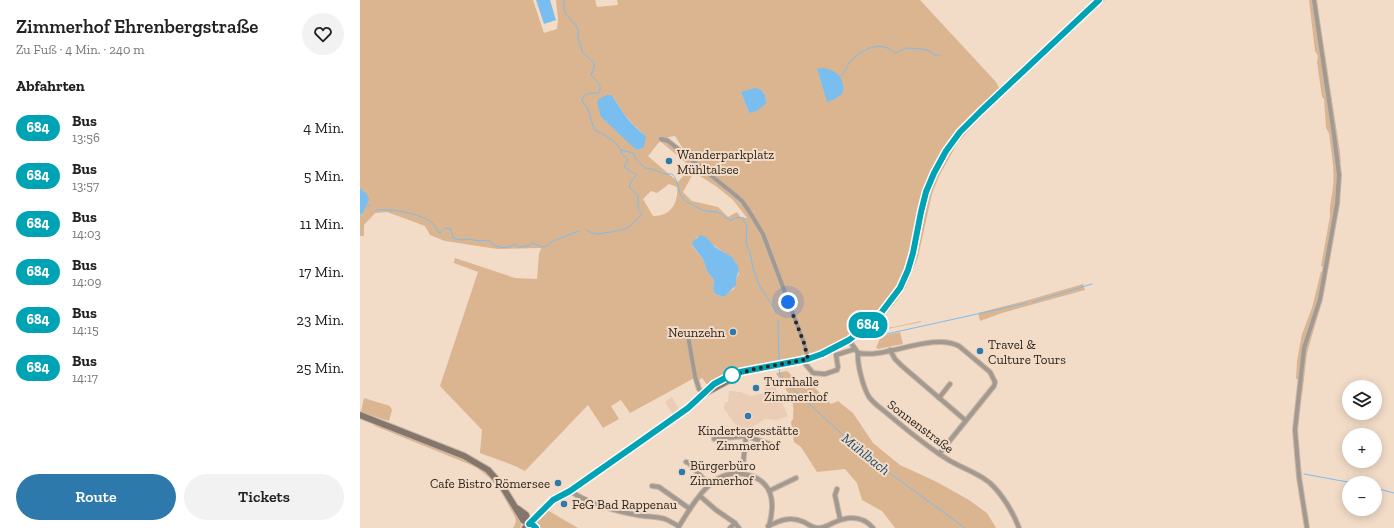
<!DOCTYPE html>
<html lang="de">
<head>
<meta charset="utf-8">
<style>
  :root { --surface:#fff; --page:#f2f2f2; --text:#222; --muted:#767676; --accent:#2d79ac }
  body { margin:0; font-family:"Zilla Slab",serif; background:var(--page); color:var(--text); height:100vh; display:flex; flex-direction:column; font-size:15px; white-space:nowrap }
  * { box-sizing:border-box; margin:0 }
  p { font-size:13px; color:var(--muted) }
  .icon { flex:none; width:22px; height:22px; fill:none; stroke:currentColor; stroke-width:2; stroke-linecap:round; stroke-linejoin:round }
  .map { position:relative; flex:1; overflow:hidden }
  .panel { display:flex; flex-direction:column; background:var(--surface); width:360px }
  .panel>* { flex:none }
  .badge { padding:0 8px; border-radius:13px; font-size:14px; line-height:26px }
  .controls { position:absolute; left:982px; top:380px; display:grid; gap:8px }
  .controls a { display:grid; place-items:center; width:40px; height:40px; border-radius:50%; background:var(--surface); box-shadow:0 2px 10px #0003; font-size:20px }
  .you { position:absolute; width:20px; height:20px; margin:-10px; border:3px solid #fff; border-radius:50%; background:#1a73e8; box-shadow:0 0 0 6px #1a73e833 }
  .map>.badge { position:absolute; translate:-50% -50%; box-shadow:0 0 0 2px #fff }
  h2 { padding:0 16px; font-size:15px; line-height:36px }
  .round { display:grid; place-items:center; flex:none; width:42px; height:42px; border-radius:21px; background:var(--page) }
  .summary { display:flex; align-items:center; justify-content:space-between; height:68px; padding:0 16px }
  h1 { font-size:19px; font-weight:600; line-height:30px }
  .primary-button { display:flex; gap:8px; margin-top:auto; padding:8px 16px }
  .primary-button a { flex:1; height:46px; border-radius:24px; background:var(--accent); color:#fff; font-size:16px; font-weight:600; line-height:46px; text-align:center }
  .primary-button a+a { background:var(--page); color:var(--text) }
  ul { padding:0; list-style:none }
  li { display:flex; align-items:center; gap:12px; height:48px; padding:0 16px }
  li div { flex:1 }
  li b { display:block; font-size:15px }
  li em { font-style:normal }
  li .badge { min-width:44px; font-weight:700; text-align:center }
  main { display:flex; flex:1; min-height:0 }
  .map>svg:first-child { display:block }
</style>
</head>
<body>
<main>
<section class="panel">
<div class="summary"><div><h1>Zimmerhof Ehrenbergstraße</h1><p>Zu Fuß · 4 Min. · 240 m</p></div><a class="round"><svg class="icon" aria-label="heart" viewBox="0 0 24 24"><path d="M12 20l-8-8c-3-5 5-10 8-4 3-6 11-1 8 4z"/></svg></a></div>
<h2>Abfahrten</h2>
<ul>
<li><span class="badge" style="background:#00a3b4;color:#fff">684</span><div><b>Bus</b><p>13:56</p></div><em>4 Min.</em></li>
<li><span class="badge" style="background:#00a3b4;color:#fff">684</span><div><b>Bus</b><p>13:57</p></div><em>5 Min.</em></li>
<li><span class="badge" style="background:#00a3b4;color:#fff">684</span><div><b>Bus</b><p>14:03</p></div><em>11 Min.</em></li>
<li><span class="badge" style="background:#00a3b4;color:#fff">684</span><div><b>Bus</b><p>14:09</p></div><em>17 Min.</em></li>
<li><span class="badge" style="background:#00a3b4;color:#fff">684</span><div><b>Bus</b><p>14:15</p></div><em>23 Min.</em></li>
<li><span class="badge" style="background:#00a3b4;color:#fff">684</span><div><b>Bus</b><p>14:17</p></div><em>25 Min.</em></li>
</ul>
<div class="primary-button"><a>Route</a><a>Tickets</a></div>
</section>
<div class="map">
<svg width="1034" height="528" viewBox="0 0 1034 528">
  <rect width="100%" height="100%" fill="#f2dcc8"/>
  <!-- built -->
  <g fill="#eacdb4">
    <path d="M413,382L428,416L417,420L405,419L391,428H382L376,425L370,418L364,408L365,402H368L369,391L381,392L390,396L405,393L404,384Z"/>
    <path d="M312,397L319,409L312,413L305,402Z"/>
  </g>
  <!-- green -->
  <g fill="#dbb490" fill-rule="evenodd">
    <path d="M0,0H173L184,33L197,29L198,19L196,0H235L237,7L258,5L257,0H560L636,82L639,88L646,82L719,14V16L607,121L576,164L545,271L536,289L524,306L511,320L479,344L452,354L449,352L408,241L393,212L382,199L329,155L322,147L315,136L309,137L305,140L371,194L384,208L391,218L401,236L444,350L443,355L440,357C410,363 373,365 348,386L342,378L339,380L338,376L270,413L261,400L251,406L259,419L243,428L228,405L165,471C151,463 135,459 120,453L122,430L80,386L118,272L94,263L95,258L155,278L177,279L179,254L181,248L137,249L85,241L70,235L65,226L27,212L15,213L4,225V236H0V215L3,213L6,193L0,188ZM457,69L479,96L467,101ZM381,92H404L406,99L389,113ZM252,95C261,111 271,124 286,136L278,150L241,117ZM300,141L331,167L318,182L288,156ZM334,172L357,187L373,200L387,218H381L377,212L368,217L358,207L332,201L323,192ZM309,184L317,187C319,203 310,217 293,216L283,199L291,191L297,193ZM337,237L347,238C356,252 379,254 379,274L376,279L374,289L369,292L364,297L355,294L353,289L354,280L347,271L343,259L332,246Z"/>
    <path d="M743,0H745L634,104L609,130L597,144L579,176L572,194L558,257L546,287L536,302L516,326L518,328L534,327L561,321V322L518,331V334L498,338L526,312L539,293L555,256L564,213L573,180L593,145L606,129L675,62Z"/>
    <path d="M949,0H952L972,132L977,176L976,201L964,265L963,267L961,266L970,216C969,206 972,197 973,187C975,169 971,151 969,133L966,128L964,99L962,97L957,62L958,56L955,51Z"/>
    <path d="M961,41L963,43L980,152L981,163L979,161Z"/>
    <path d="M968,270L962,301L947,353L942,396H940L945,351L966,272Z"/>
    <path d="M961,271L963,274L958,299L944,344L939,379H936L937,361L942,334L952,308Z"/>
    <path d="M723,284L725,290L642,313L620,321L618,313L665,301Z"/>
    <path d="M540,332L543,344L518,349L516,348L521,336Z"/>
    <path d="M427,371L446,389L453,386L471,404L478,401L493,413L513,443L540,465L577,482L609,500L627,513L636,528H535L522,511L502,500L497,483L485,469L457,472L441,447L434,442L431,422L433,419C433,414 434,409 433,405C431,394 421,383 416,373Z"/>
    <path d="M4,398L30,406L32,410L29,421L1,412Z"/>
    <path d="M9,420L109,460L123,469L137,481L162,522L160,528H153L156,522L155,517L140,490L131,479L116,467L15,426Z"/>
    <path d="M187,510L218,528H178L176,521Z"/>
  </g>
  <!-- water -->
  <g fill="#7abdef">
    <path d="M176,0H190L196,20L184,24Z"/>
    <path d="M463,68C473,70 482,74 483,85C484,90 483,94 479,96C476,99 471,100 467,102L457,69Z"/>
    <path d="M395,88C404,90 406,94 406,103L397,111L389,113L381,92Z"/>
    <path d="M247,95H252C261,111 271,125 286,136L284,147L278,150L273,147L241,117L237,102L239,99Z"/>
    <path d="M0,188L6,193L9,199L3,213L0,215Z"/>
    <path d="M341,235L347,238L355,247L372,257L378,266L379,271L376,279V285L364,297L355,294L353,289L354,280L347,271L343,259L332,245L333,241Z"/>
  </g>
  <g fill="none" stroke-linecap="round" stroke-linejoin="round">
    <!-- stream -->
    <g stroke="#7abdef" stroke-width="1">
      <path d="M204,0C202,17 210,16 217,27C219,31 218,33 218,37C218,42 222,46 222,52L234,63V68L231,75C236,81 243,85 239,93C231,93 224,92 222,101L228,109L234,129C245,136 253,138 261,150L273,153L276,159L285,168L292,169L304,174H312C319,180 317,191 323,199C327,203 342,211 347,211C350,212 354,211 357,212C361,213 365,218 370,220L379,217L384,218V222L387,225L386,243L390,252L393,268L399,285L414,308L416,314"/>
      <path d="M481,76C485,73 486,68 489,63C500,50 520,39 535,53L547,48L562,49L570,51L574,55H580"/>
      <path d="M7,205L10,206"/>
      <path d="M16,210C30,208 67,214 75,226C78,229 77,231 80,233L85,228L91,229L93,238L101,240L109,239L119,241L129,240C131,242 132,244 134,245C139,249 150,248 155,244L158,247L168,246L172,243L183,247L187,246L193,241L219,231"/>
      <path d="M226,230C229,231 232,233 235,234C241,234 265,230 269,227C273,223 279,219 282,213L278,209V195L269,187L272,180L277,175L264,167L268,160L261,153V150"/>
      <path d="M672,302L732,284"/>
      <path d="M418,321L419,361"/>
      <path d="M522,335L667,303"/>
      <path d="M419,368L420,375L425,382L505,455L605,528"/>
      <path d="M944,474L993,483"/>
      <path d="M1015,488L1034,493"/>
    </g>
    <defs>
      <g id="street">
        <path d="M301,139L308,141L374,194L382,201L389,211L403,234L444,343L448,359"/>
        <path d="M328,336L335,376L339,389L344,394"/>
        <path d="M489,340L498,353C497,364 503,387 509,397C514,404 522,409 529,415C547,430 567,447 587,459C601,468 617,472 630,483C642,494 653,512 659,528"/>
        <path d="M530,350L535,359L542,366L605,420"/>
        <path d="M498,353C526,359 572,332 599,346L630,372L635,382L634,386L579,454"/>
        <path d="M442,360L453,373L465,374L477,370L478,367L476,355L495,349"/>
        <path d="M579,398L590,384"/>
        <path d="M354,439L386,436L413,445"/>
        <path d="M326,462L329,463L349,485"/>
        <path d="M382,474L386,436"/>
        <path d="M292,486L299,487L330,509"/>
        <path d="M477,489L475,495L480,519"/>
        <path d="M210,491C228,503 255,511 277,515C286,517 296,516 305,519C310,521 314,524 319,526"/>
        <path d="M409,491L436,478"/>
        <path d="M340,496L356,510L375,523L379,528"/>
        <path d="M408,526C421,520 430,516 444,522C449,525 453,528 458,528C464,528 469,525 473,523C488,516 502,515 513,528"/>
        <path d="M318,528C327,513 343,486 359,478C375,469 403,474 410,493C414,504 412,515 409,526"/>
        <path d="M370,528L375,523"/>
        <path d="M947,528L939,477L935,430L944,348L960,299L977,204L979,175L974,135L954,0"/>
      </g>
      <g id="secondary">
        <path d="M347,392L369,380"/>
        <path d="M0,415L104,456L128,470L142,486L163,520L169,524H172L176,528"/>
        <path d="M158,509L166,515L169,526"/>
        <path d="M165,528L193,500L210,491L287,437L328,408L354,384L369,376L380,372L448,359L462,354L489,340L513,321L521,313L540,287L548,270L553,253L561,212L566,192L574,173L586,151L600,132L621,111L739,0"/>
      </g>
    </defs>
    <!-- street casing -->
    <use href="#street" stroke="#cbb7a6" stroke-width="6"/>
    <!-- secondary casing -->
    <use href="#secondary" stroke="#cbb7a6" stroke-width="8"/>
    <!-- street -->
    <use href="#street" stroke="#a29990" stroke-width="4"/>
    <!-- secondary -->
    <use href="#secondary" stroke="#84766a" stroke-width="6"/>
  </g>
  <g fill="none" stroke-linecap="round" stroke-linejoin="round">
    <defs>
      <path id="line" d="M176,528L172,524H169L193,500L210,491L287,437L328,408L354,384L369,376L380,372L448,359L462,354L489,340L513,321L521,313L540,288L548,270L553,253L561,212L566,192L574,173L586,151L600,132L621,111L739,0"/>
    </defs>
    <!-- line casing -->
    <use href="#line" stroke="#fff" stroke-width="9"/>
    <!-- line -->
    <use href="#line" stroke="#00a3b4" stroke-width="6"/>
    <!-- walk -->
    <path stroke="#2d251d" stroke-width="4" stroke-dasharray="0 7.2" d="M372,375L369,376L395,369L448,359L444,343L428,302"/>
  </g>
  <!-- markers -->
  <g fill="#2d79ac" stroke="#f2dcc8" stroke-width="1.5">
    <circle cx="309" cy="161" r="4"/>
    <circle cx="373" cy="332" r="4"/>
    <circle cx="620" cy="351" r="4"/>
    <circle cx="396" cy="388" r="4"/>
    <circle cx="388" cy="416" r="4"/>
    <circle cx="322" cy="472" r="4"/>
    <circle cx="198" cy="483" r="4"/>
    <circle cx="204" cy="504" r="4"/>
  </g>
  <circle fill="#fff" stroke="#00a3b4" stroke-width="2" cx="372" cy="375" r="8"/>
  <g text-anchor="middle" stroke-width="4" stroke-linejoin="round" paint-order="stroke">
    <!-- poi labels -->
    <g font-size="13" fill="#2d251d" stroke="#f2dcc8" text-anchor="start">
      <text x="317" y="159">Wanderparkplatz<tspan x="317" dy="15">Mühltalsee</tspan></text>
      <text x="365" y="337" text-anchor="end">Neunzehn</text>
      <text x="628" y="349">Travel &amp;<tspan x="628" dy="15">Culture Tours</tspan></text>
      <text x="404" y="386">Turnhalle<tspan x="404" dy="15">Zimmerhof</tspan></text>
      <text x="388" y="435" text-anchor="middle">Kindertagesstätte<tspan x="388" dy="15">Zimmerhof</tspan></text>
      <text x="330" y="470">Bürgerbüro<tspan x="330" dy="15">Zimmerhof</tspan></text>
      <text x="190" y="488" text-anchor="end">Cafe Bistro Römersee</text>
      <text x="212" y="509">FeG Bad Rappenau</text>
    </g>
    <!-- street labels -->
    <g font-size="13" fill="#2d251d" stroke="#f2dcc8">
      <text transform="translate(561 426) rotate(37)" y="5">Sonnenstraße</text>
    </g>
    <!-- water labels -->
    <g font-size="14" font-style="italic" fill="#194b6c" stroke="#f2dcc8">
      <text transform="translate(506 454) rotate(39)" y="5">Mühlbach</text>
    </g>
  </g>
</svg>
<div class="controls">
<a><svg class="icon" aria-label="layers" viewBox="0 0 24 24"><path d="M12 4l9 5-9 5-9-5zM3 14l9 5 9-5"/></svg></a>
<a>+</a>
<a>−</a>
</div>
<div class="you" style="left:428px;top:302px"></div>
<b class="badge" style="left:508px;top:325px;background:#00a3b4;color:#fff">684</b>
</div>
</main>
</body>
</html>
